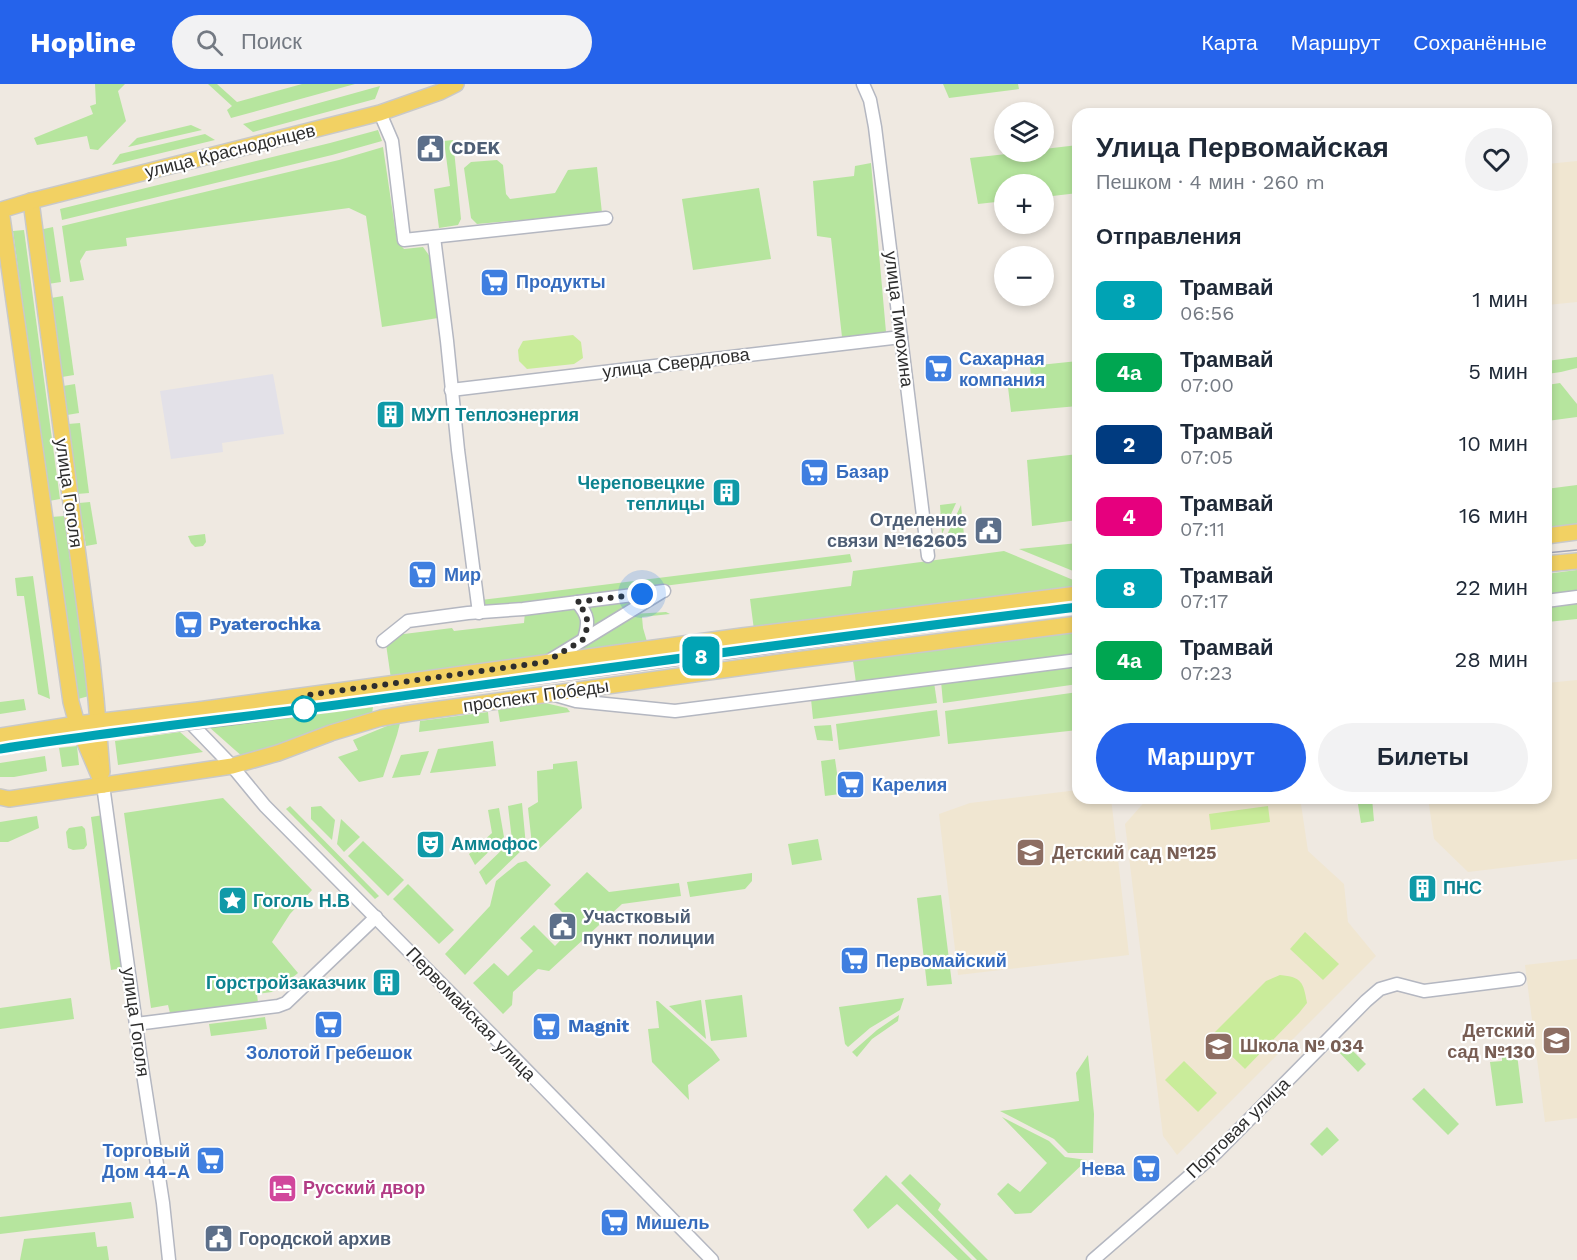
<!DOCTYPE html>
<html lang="ru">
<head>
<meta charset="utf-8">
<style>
  :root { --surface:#fff; --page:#f2f2f3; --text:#1f2937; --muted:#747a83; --accent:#2563eb }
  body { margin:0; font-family:"Work Sans",sans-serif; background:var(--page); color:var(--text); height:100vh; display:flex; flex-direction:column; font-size:22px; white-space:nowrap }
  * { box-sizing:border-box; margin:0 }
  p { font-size:20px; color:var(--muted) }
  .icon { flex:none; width:33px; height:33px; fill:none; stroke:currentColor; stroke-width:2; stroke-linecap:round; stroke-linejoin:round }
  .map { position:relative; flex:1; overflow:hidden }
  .drawer { position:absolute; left:1072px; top:24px; width:480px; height:696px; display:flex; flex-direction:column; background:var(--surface); border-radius:18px; box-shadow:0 3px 9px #0003 }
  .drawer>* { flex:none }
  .badge { padding:0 12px; border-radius:9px; font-size:21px; line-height:39px }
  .tools { position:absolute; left:994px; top:18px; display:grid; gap:12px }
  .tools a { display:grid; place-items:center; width:60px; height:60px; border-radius:50%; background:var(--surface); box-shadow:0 3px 9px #0003; font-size:30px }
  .you { position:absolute; width:30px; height:30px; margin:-15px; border:4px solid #fff; border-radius:50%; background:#1a73e8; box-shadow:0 0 0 9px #1a73e833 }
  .map>.badge { position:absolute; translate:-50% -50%; box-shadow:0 0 0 3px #fff }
  h2 { padding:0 24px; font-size:22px; line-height:54px }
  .round { display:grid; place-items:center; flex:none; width:63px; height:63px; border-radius:32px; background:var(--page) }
  .summary { display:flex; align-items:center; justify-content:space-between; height:102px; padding:0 24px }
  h1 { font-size:28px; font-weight:700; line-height:45px }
  .action { display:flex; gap:12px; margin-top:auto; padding:12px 24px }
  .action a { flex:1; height:69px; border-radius:36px; background:var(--accent); color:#fff; font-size:24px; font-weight:700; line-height:69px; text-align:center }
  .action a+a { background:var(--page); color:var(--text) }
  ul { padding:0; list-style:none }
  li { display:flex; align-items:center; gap:18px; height:72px; padding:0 24px }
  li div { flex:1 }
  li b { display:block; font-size:22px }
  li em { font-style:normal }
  li .badge { min-width:66px; font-weight:700; text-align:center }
  header { display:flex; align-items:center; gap:36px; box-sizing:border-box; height:84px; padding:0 30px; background:var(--accent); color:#fff }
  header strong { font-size:28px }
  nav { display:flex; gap:33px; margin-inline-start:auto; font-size:21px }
  .search { width:420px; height:54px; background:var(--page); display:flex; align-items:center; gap:15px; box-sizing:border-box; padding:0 21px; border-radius:33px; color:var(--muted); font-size:22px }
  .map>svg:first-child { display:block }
</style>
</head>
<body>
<header>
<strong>Hopline</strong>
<div class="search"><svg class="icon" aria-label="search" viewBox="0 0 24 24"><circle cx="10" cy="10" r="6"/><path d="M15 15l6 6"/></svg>Поиск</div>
<nav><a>Карта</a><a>Маршрут</a><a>Сохранённые</a></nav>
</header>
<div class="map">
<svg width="1577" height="1176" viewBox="0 0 1577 1176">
  <rect width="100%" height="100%" fill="#efe9e1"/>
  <!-- industrial -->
  <path fill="#e3e1e8" d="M273,290L284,350L222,359L223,368L171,375L160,307Z"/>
  <!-- education -->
  <g fill="#f0e6d1">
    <path d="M1577,77V218L1547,221V80Z"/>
    <path d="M1577,596V775L1468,788L1434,755L1428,714H1546L1547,599Z"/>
    <path d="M1078,706V714H1111L1129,871L958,891L939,730L970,719Z"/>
    <path d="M1148,714H1294L1301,720L1308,767L1344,800L1348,838L1376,872L1177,1071L1163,1052L1125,740Z"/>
    <path d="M1577,875V1034L1545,1038L1525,881Z"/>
  </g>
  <!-- green -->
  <g fill="#b6e59e">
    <path d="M95,0H125L118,7L126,37L98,66L90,65L87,52L37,61L34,54L93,30L90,22L96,20Z"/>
    <path d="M208,0H217L237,18L302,0H355L231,34L227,26L232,22Z"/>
    <path d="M943,0H1018L1019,5L949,14Z"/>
    <path d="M380,2L375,15L253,48L243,40Z"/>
    <path d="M191,41L202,46L128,63L137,54Z"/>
    <path d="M378,46L382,57L332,71L62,136L60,125L330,59Z"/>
    <path d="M205,50L215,56L112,81L120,70Z"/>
    <path d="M453,56L461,135L458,141L439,144L434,105L450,102L444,57Z"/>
    <path d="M1078,61V109L1044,113V100H1005V117L978,120L970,74L1024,68H1044V65Z"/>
    <path d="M383,63L397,157L404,165L423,163L431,174L438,234L382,243L366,132L349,124L126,154L127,162L86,167L80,177L84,196L70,198L62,142L339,76Z"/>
    <path d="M497,76L503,81L506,110L510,115L555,109L568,86L597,83L602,129L477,140L471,134L464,84L471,78Z"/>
    <path d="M871,79L886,248L842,253L831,154L817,152L813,97L854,92L855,82Z"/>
    <path d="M759,104L771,175L693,186L682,115Z"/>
    <path d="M53,143L61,198L48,200L39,146Z"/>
    <path d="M24,146L60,415L49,417L13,147Z"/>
    <path d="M63,212L74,291L62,293L51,214Z"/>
    <path d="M1577,273V284L1561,288L1547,290V277Z"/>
    <path d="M1078,277V322L1011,328L1007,295L1031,293L1030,282Z"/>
    <path d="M1560,299L1577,320V333L1547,337V301Z"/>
    <path d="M75,300L79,329L67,331L63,302Z"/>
    <path d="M80,339L89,409L77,410L68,340Z"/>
    <path d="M1078,370V436L1032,442L1027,376Z"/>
    <path d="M1577,401V442L1547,446L1546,405Z"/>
    <path d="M90,418L97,460L86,462L79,419Z"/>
    <path d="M956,419L942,450L940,421Z"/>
    <path d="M961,421L964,451L946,453Z"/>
    <path d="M64,432L89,612L78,615L51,433Z"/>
    <path d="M205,450L206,458L203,462L195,463L191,459L188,452Z"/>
    <path d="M1078,459V489L1019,465Z"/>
    <path d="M1004,467L1078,498V506L754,546L750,515L851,502L853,487Z"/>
    <path d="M850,470L852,478L482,525L481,516Z"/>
    <path d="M1577,486V507L1547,511L1546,490Z"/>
    <path d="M33,492L50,615L38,610L24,512H17L15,494Z"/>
    <path d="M645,514L633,530L666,528L670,530L642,533L643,544L648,561L391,595L386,560L388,552L452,544L454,547L524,539L525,528Z"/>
    <path d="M1577,517V535L1547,538L1546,521Z"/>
    <path d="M1078,548V571L856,599L853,577Z"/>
    <path d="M1078,579V600L943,619L941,597Z"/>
    <path d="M934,598L937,619L813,635L811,615Z"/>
    <path d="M1078,608V646L948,660L945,627Z"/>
    <path d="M24,615L26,626L0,630V618Z"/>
    <path d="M545,619L567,624L570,628L500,638L498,626Z"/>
    <path d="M373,622L372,631L244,674L209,643Z"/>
    <path d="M937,626L940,652L839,666L836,640Z"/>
    <path d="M488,628L489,639L419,648L420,637Z"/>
    <path d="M400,639L397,651L383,693L359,698L338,673L358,666L353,656L387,642Z"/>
    <path d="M831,641L833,657L817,656L814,642Z"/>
    <path d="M180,648L203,668L118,681L115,657Z"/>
    <path d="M493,657L496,682L430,689L438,665Z"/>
    <path d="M77,662L79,681L62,683L59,664Z"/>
    <path d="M429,667L420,691L392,694L401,671Z"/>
    <path d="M45,672L47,687L14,693H0V679Z"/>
    <path d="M835,675L840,710L825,712L821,677Z"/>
    <path d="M577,677L582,724L537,767L532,761L528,724L538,718L537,687L553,685V680Z"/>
    <path d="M223,714L312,806L290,830L272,858L298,889L281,903L272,908L257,910L258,919L170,929L168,921L151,924L124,729Z"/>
    <path d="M1357,714H1372L1374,737L1361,739Z"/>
    <path d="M522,719L526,762L486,801L479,788L512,756L508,722Z"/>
    <path d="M290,722L379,812L375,815L286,725Z"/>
    <path d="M321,722L335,736L332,756L311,735V723Z"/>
    <path d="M499,724L504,753L475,781L469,770L492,749L488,726Z"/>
    <path d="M103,731L123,884L111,886L91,733Z"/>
    <path d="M37,732L39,744L8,758H0V738Z"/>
    <path d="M341,735L360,753L344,768L337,760Z"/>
    <path d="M82,742L85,745L87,761L84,765L73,766L68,764L66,748L69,744Z"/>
    <path d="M818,755L822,776L792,781L788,760Z"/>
    <path d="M363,757L404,796L388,812L348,772Z"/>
    <path d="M526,777L551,801L465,891L445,870L490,822L496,797L518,779Z"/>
    <path d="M587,788L609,808L679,799L681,812L622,820L549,887L538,885L513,908L512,921L503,930L473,899L494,879L508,892L533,867L520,854L534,841L555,862L575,841L554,820Z"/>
    <path d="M752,789V797L745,805L690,813L687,798Z"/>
    <path d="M408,800L454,846L439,860L393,815Z"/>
    <path d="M941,811L952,900L927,902L917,814Z"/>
    <path d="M742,911L747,953L711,957L705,916Z"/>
    <path d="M71,914L74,935L0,945V924Z"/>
    <path d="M904,914L900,926L870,944L848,963L845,960L839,923Z"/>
    <path d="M701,916L706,955L669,922Z"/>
    <path d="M656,917H658L712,965L720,976L688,1001L689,1016L652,978L648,945L659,944Z"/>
    <path d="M899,931L898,937L872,955L857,973L852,968L877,946Z"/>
    <path d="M265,933L267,945L211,952L209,940Z"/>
    <path d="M1345,956L1353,964L1352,966L1366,980L1358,988L1336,965Z"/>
    <path d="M1517,970L1523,1019L1496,1022L1490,978L1502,977V972Z"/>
    <path d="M1088,971L1094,1030L1093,1069H1068L1054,1055L1000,1027L1079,1017L1076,989Z"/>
    <path d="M1424,1004L1459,1040L1448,1051L1412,1015Z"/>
    <path d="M1002,1033L1049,1057L1065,1073L1087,1076L1031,1129L1015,1130L997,1110L1008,1099L1020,1108L1047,1079Z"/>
    <path d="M1327,1043L1339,1056L1322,1072L1310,1060Z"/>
    <path d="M910,1090L941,1120L938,1126L988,1176H977L901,1099Z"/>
    <path d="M886,1091L972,1176H958L897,1120L868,1145L853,1126Z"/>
    <path d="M131,1118L134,1134L0,1150V1133Z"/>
    <path d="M95,1148L97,1163L107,1162L109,1176H20L24,1155Z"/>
  </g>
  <!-- pitch -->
  <g fill="#c9ec9a">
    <path d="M573,251L581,258L583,274L574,280L527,285L519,277L518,266L523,257Z"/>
    <path d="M1268,722L1270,738L1211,746L1209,730Z"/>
    <path d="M1305,848L1339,880L1323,896L1290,865Z"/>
    <path d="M1280,891C1302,893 1303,898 1307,919L1299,929L1245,985L1211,952L1266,897Z"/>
    <path d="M1184,977L1217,1009L1198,1028L1165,996Z"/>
  </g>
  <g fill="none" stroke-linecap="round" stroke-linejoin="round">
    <defs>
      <g id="minor">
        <path d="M863,0L870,16L875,43L928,472"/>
        <path d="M380,29L392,57L404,156L606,134"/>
        <path d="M434,153L447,257L458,366L479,529"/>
        <path d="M451,306L901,253"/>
        <path d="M1546,517L1577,513"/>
        <path d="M577,518C589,532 589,538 584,555"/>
        <path d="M383,557L408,537L468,529L523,525L664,507"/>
        <path d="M547,578L660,509"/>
        <path d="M555,611L576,617L675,627L1078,576"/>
        <path d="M180,628L232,682L265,722L493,952L712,1176"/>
        <path d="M103,701L141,977L163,1119L169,1176"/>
        <path d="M136,940L278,922L286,919L376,833"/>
        <path d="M1093,1176L1217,1068L1366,917L1380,905L1397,900L1424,907L1519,895"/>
      </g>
      <g id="major">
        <path d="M31,117L92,577L96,615L102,688"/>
        <path d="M1546,452L1577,448"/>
        <path d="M1546,480L1577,477"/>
        <path d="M0,652L77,640L198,626L742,552L1078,510"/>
        <path d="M103,701L77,640L71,618L1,126L31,117L380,29L440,8L456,0"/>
        <path d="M0,713L9,715L232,682L278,669L331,649L381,634L411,629L788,577L1078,540"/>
      </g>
    </defs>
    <!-- minor casing -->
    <use href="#minor" stroke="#b4b7c1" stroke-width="15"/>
    <!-- major casing -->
    <use href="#major" stroke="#c9c9c9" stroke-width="18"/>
    <!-- minor -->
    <use href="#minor" stroke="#fff" stroke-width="12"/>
    <!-- major -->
    <use href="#major" stroke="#f2d163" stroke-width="15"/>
    <!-- tram -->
    <g stroke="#a3a6b8" stroke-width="1.5">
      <path d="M1546,469L1577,466"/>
      <path d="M0,671L84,658L231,641L1078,528"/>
    </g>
  </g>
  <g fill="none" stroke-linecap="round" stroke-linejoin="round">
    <defs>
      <path id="line" d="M0,665C119,646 239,634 358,618C598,585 838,552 1078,523"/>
    </defs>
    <!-- line casing -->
    <use href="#line" stroke="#fff" stroke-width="14"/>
    <!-- line -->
    <use href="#line" stroke="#00a3b4" stroke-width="9"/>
    <!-- walk -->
    <path stroke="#2e2e2e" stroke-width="6" stroke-dasharray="0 10.8" d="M304,625L302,612L546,578L584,555C589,538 589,532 577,518L642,510"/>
  </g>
  <!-- icons -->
  <defs>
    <symbol id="civic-square" viewBox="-11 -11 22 22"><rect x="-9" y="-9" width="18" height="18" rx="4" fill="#5c6f8a" stroke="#fff"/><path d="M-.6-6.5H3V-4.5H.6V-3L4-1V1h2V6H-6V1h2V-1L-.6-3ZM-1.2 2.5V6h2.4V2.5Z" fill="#fff"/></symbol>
    <symbol id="supermarket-square" viewBox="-11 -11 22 22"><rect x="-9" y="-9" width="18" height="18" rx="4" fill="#3f7fe0" stroke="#fff"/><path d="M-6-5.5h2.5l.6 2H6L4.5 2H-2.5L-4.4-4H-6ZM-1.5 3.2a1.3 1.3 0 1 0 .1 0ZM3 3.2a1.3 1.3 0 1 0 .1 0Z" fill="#fff"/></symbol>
    <symbol id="building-square" viewBox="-11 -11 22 22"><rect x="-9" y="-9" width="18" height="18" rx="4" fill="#0f9aa8" stroke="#fff"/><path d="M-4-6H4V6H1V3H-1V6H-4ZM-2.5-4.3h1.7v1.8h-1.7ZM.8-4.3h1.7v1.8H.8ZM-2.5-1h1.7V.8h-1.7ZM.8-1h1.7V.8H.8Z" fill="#fff"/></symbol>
    <symbol id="theatre-square" viewBox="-11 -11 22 22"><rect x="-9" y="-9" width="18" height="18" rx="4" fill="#0f9aa8" stroke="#fff"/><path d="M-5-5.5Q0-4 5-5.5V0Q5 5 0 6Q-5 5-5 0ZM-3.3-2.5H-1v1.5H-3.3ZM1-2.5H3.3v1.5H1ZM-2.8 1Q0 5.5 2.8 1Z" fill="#fff"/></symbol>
    <symbol id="school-square" viewBox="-11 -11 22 22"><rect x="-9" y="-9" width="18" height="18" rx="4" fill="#8d6e63" stroke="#fff"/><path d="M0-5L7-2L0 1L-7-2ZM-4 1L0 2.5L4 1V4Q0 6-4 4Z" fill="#fff"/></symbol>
    <symbol id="sight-square" viewBox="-11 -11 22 22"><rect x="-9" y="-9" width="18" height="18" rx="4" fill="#0f9aa8" stroke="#fff"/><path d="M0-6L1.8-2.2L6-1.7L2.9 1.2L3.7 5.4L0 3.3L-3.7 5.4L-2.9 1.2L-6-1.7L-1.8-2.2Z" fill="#fff"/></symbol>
    <symbol id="hotel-square" viewBox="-11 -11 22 22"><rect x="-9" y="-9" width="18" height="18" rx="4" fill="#d1479c" stroke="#fff"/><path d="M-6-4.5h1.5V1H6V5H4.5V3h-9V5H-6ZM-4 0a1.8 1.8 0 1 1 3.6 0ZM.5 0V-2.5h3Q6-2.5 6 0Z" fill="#fff"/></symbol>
  </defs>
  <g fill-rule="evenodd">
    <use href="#civic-square" x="414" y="48" width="33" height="33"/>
    <use href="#supermarket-square" x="478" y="182" width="33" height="33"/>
    <use href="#supermarket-square" x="922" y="268" width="33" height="33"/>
    <use href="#building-square" x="374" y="314" width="33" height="33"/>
    <use href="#supermarket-square" x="798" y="372" width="33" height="33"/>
    <use href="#building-square" x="710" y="392" width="33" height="33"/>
    <use href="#civic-square" x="972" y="430" width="33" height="33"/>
    <use href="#supermarket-square" x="406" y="474" width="33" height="33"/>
    <use href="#supermarket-square" x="172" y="524" width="33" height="33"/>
    <use href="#supermarket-square" x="834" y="684" width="33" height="33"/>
    <use href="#theatre-square" x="414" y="744" width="33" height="33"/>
    <use href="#school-square" x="1014" y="752" width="33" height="33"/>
    <use href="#building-square" x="1406" y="788" width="33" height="33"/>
    <use href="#sight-square" x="216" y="800" width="33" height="33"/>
    <use href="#civic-square" x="546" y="826" width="33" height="33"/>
    <use href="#supermarket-square" x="838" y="860" width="33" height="33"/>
    <use href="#building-square" x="370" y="882" width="33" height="33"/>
    <use href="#supermarket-square" x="312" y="924" width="33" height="33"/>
    <use href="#supermarket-square" x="530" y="926" width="33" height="33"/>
    <use href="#school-square" x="1540" y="940" width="33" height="33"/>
    <use href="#school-square" x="1202" y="946" width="33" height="33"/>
    <use href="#supermarket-square" x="194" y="1060" width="33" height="33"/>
    <use href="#supermarket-square" x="1130" y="1068" width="33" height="33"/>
    <use href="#hotel-square" x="266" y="1088" width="33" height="33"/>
    <use href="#supermarket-square" x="598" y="1122" width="33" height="33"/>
    <use href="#civic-square" x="202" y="1138" width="33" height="33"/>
  </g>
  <!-- markers -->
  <circle fill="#fff" stroke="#00a3b4" stroke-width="3" cx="304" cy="625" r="12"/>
  <g text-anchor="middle" stroke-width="4.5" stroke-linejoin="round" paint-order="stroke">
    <!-- service labels -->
    <g font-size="18" font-weight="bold" fill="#4e5e75" stroke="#fff" text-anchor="start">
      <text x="451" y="70">CDEK</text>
      <text x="967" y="442" text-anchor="end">Отделение<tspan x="967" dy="21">связи №162605</tspan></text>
      <text x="583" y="839">Участковый<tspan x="583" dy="21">пункт полиции</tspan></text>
      <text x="239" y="1161">Городской архив</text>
    </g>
    <!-- street labels -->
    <g font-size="18" fill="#2e2e2e" stroke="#fff">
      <text transform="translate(230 67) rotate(-14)" y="6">улица Краснодонцев</text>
      <text transform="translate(899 235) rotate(83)" y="6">улица Тимохина</text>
      <text transform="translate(676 279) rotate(-7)" y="6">улица Свердлова</text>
      <text transform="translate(69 409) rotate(82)" y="6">улица Гоголя</text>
      <text transform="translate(536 612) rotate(-8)" y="6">проспект Победы</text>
      <text transform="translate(471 930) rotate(46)" y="6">Первомайская улица</text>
      <text transform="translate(136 938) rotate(82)" y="6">улица Гоголя</text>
      <text transform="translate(1238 1044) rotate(-44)" y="6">Портовая улица</text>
    </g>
    <!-- shop labels -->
    <g font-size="18" font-weight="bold" fill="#366cbe" stroke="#fff" text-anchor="start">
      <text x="516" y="204">Продукты</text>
      <text x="959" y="281">Сахарная<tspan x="959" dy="21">компания</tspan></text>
      <text x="836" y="394">Базар</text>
      <text x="444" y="497">Мир</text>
      <text x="209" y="546">Pyaterochka</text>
      <text x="872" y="707">Карелия</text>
      <text x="876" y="883">Первомайский</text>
      <text x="568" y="948">Magnit</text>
      <text x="329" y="975" text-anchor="middle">Золотой Гребешок</text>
      <text x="190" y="1073" text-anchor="end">Торговый<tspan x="190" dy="21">Дом 44-А</tspan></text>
      <text x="1125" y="1091" text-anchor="end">Нева</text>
      <text x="636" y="1145">Мишель</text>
    </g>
    <!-- culture labels -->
    <g font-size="18" font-weight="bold" fill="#0d838f" stroke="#fff" text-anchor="start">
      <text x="411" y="337">МУП Теплоэнергия</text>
      <text x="705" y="405" text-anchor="end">Череповецкие<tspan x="705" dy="21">теплицы</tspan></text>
      <text x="451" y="766">Аммофос</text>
      <text x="1443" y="810">ПНС</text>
      <text x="253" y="823">Гоголь Н.В</text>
      <text x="366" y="905" text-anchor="end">Горстройзаказчик</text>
    </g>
    <!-- education labels -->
    <g font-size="18" font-weight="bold" fill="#785e54" stroke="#fff" text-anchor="start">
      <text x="1052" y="775">Детский сад №125</text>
      <text x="1535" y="953" text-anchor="end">Детский<tspan x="1535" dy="21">сад №130</tspan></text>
      <text x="1240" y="968">Школа № 034</text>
    </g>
    <!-- hotel labels -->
    <g font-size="18" font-weight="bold" fill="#b23c85" stroke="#fff" text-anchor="start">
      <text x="303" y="1110">Русский двор</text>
    </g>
  </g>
</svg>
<div class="tools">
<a><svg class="icon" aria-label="layers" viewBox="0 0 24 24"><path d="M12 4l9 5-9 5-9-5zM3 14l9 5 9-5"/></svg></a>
<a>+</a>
<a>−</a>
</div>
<div class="you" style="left:642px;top:510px"></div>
<b class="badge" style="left:701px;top:572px;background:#00a3b4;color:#fff">8</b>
<section class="drawer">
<div class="summary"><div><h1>Улица Первомайская</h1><p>Пешком · 4 мин · 260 m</p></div><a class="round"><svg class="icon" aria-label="heart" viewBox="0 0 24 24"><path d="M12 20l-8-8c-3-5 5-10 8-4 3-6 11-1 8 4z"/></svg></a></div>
<h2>Отправления</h2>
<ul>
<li><span class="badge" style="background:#00a3b4;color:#fff">8</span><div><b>Трамвай</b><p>06:56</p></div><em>1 мин</em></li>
<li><span class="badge" style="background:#00a651;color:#fff">4а</span><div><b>Трамвай</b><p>07:00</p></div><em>5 мин</em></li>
<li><span class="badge" style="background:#003b80;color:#fff">2</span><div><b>Трамвай</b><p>07:05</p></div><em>10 мин</em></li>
<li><span class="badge" style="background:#e6007e;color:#fff">4</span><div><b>Трамвай</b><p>07:11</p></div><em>16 мин</em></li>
<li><span class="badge" style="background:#00a3b4;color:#fff">8</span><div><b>Трамвай</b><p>07:17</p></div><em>22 мин</em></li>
<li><span class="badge" style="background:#00a651;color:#fff">4а</span><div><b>Трамвай</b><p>07:23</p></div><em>28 мин</em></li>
</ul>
<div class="action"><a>Маршрут</a><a>Билеты</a></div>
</section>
</div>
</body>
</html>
